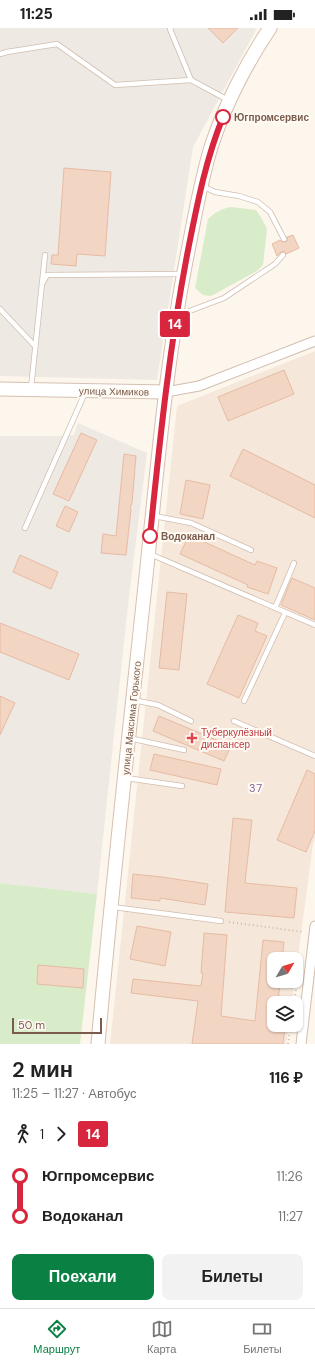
<!DOCTYPE html>
<html lang="ru">
<head>
<meta charset="utf-8">
<style>
  :root { --surface:#fff; --page:#f2f2f2; --text:#222; --muted:#767676; --line:#e0e0e0; --accent:#0b8043 }
  body { margin:0; font-family:"DM Sans",sans-serif; background:var(--page); color:var(--text); height:100vh; display:flex; flex-direction:column; font-size:15px; white-space:nowrap }
  * { box-sizing:border-box; margin:0 }
  p { font-size:13px; color:var(--muted) }
  .icon { flex:none; width:22px; height:22px; fill:none; stroke:currentColor; stroke-width:2; stroke-linecap:round; stroke-linejoin:round }
  .map { position:relative; height:1016px; overflow:hidden }
  .side { display:flex; flex-direction:column; background:var(--surface); flex:1 }
  .side>* { flex:none }
  .badge { padding:0 8px; border-radius:3px; font-size:14px; line-height:26px }
  .needle { width:26px; rotate:52deg }
  .controls { position:absolute; left:267px; top:924px; display:grid; gap:8px }
  .controls a { display:grid; place-items:center; width:36px; height:36px; border-radius:8px; background:var(--surface); box-shadow:0 1px 3px #0004; font-size:20px }
  .scale { position:absolute; left:12px; bottom:10px; width:90px; box-sizing:border-box; padding-left:4px; border:2px solid #7a5c4d; border-top:0; font-size:11px; line-height:14px; white-space:nowrap; color:#7a5c4d; -webkit-text-stroke:3px #fffaf3; paint-order:stroke }
  .map>.badge { position:absolute; translate:-50% -50%; box-shadow:0 0 0 2px #fff }
  .legs { display:flex; align-items:center; gap:6px; height:44px; padding:0 12px; font-size:13px }
  .legs p { margin-inline-start:auto }
  .overview { display:flex; align-items:center; justify-content:space-between; height:68px; padding:0 12px }
  h1 { font-size:22px; font-weight:600; line-height:30px }
  .action { display:flex; gap:8px; margin-top:auto; padding:8px 12px }
  .action a { flex:1; height:46px; border-radius:8px; background:var(--accent); color:#fff; font-size:16px; font-weight:600; line-height:46px; text-align:center }
  .action a+a { background:var(--page); color:var(--text) }
  ul { padding:0 12px; list-style:none }
  li { display:flex; align-items:center; gap:14px; height:40px; font-size:15px }
  li i { display:grid; place-items:center; width:6px; height:100%; margin:0 5px; background:currentColor }
  li i::after { content:''; width:10px; height:10px; margin:-5px; border:3px solid; border-radius:50%; background:var(--surface) }
  li p { margin-inline-start:auto }
  li:first-child i { background:linear-gradient(#0000 50%,currentColor 0) }
  li:last-child i { background:linear-gradient(currentColor 50%,#0000 0) }
  .status { display:flex; justify-content:space-between; align-items:center; height:28px; padding:0 20px; background:var(--surface); direction:ltr }
  .status svg { height:11px; fill:currentColor }
  .menu { display:flex; justify-content:space-around; align-items:center; height:56px; border-top:1px solid var(--line); background:var(--surface); font-size:11px; color:var(--muted) }
  .menu a { display:grid; justify-items:center; gap:2px }
  .menu .selected { color:var(--accent) }
  .map>svg:first-child { display:block }
</style>
</head>
<body>
<div class="status"><b>11:25</b><svg viewBox="0 0 49 12"><path d="M0 12V9h3v3zM5 12V6h3v6zM10 12V3h3v9zM15 12V0h3v12zM26 1h20v11H26zM47 4h2v5h-2z"/></svg></div>
<div class="map">
<svg width="315" height="1016" viewBox="0 0 315 1016">
  <rect width="100%" height="100%" fill="#fdf6ec"/>
  <!-- residential -->
  <path fill="#f5e8da" d="M315,323V812L313,816L296,944V931H274V953H295L292,975H274V997H289L286,1016H110L177,378Z"/>
  <!-- industrial -->
  <g fill="#efe9e4">
    <path d="M0,0H257L193,119L157,352L0,348Z"/>
    <path d="M78,395L147,425L128,577L97,866L0,855V408H65L74,407Z"/>
  </g>
  <!-- green -->
  <g fill="#d8ecc9">
    <path d="M231,179L256,182L262,191L267,201L263,237L257,243L211,268L203,267L195,260L208,191C215,184 221,181 231,179Z"/>
    <path d="M0,855L97,866L80,1016H0Z"/>
  </g>
  <!-- building -->
  <g fill="#f3d5c3" stroke="#e6bba3">
    <path d="M208,0H238L223,15Z"/>
    <path d="M64,140L111,144L105,228L77,226L76,238L51,236L52,227H58Z"/>
    <path d="M293,207L299,220L286,226L284,223L281,224L277,228L272,216L280,212L282,214H285L287,213V209Z"/>
    <path d="M284,342L294,366L228,393L218,369Z"/>
    <path d="M81,405L97,412L69,473L53,466Z"/>
    <path d="M243,421L315,457V490L230,448Z"/>
    <path d="M124,426L136,428L132,475L130,480L131,481L126,527L101,525L103,506L116,508Z"/>
    <path d="M186,452L210,457L203,491L180,486Z"/>
    <path d="M65,478L78,484L69,504L56,498Z"/>
    <path d="M189,507L255,537L257,533L277,540L268,566L247,559L248,557L180,526Z"/>
    <path d="M20,527L58,544L51,561L13,544Z"/>
    <path d="M292,550L315,560V592L281,577Z"/>
    <path d="M167,564L187,566L179,642L159,640Z"/>
    <path d="M238,587L258,595L255,603L267,608L239,670L207,656Z"/>
    <path d="M0,595L79,626L69,652L0,624Z"/>
    <path d="M0,668L15,675L0,707Z"/>
    <path d="M159,688L231,718L224,733L153,703Z"/>
    <path d="M154,726L221,741L217,757L150,742Z"/>
    <path d="M307,742L315,746V803L306,824L277,812Z"/>
    <path d="M233,790L252,792L245,855L297,860L294,890L225,884Z"/>
    <path d="M133,846L162,849L208,856L205,877L160,870V873L131,870Z"/>
    <path d="M137,898L171,904L165,938L130,931Z"/>
    <path d="M204,905L227,907L221,988L255,993L263,912L284,914L282,931H274V953H280L278,975H274V997H285L283,1016H192L198,973L131,965L133,951L201,958L203,945H201Z"/>
    <path d="M38,937L84,941L83,960L37,956Z"/>
  </g>
  <g fill="none" stroke-linecap="round" stroke-linejoin="round">
    <defs>
      <g id="lane">
        <path d="M171,0L170,1L191,52L228,72"/>
        <path d="M0,26L7,24L57,16L115,57L191,52"/>
        <path d="M202,158L215,164L239,168L258,174L270,184L284,211"/>
        <path d="M42,256L47,247L183,246"/>
        <path d="M0,281L35,318"/>
        <path d="M179,287L224,270L275,236L283,227"/>
        <path d="M31,360L45,227"/>
        <path d="M154,488L191,495L251,522"/>
        <path d="M25,500L85,365"/>
        <path d="M150,526L315,597"/>
        <path d="M275,580L294,535"/>
        <path d="M133,672L158,677L191,693"/>
        <path d="M244,673L285,585"/>
        <path d="M234,693L315,728"/>
        <path d="M129,710L184,722"/>
        <path d="M126,750L182,758"/>
        <path d="M113,879L221,893"/>
      </g>
      <g id="street">
        <path d="M166,364L199,358L315,313"/>
        <path d="M301,1016L315,898"/>
      </g>
      <g id="secondary">
        <path d="M0,361L166,364"/>
        <path d="M98,1016C112,857 130,698 147,539C158,433 167,327 188,223C195,187 201,151 212,116C225,77 247,34 270,0"/>
      </g>
    </defs>
    <!-- lane casing -->
    <use href="#lane" stroke="#d1beb0" stroke-width="6"/>
    <!-- street casing -->
    <use href="#street" stroke="#d1beb0" stroke-width="11"/>
    <!-- secondary casing -->
    <use href="#secondary" stroke="#d6c0b0" stroke-width="15"/>
    <!-- path -->
    <g stroke="#d9b8a5" stroke-width="2" stroke-dasharray="1 3" stroke-linecap="butt">
      <path d="M229,894L304,904"/>
      <path d="M294,975L297,954"/>
      <path d="M288,1016L291,997"/>
    </g>
    <!-- lane -->
    <use href="#lane" stroke="#fff" stroke-width="4.5"/>
    <!-- street -->
    <use href="#street" stroke="#fff" stroke-width="9"/>
    <!-- secondary -->
    <use href="#secondary" stroke="#fff" stroke-width="13"/>
  </g>
  <g fill="none" stroke-linecap="round" stroke-linejoin="round">
    <defs>
      <path id="line-1" d="M150,508C160,410 170,313 189,217C198,172 206,131 223,89"/>
    </defs>
    <!-- line-1 casing -->
    <use href="#line-1" stroke="#fff" stroke-width="9"/>
    <!-- line-1 -->
    <use href="#line-1" stroke="#d7263d" stroke-width="6"/>
  </g>
  <!-- markers -->
  <g fill="#fff" stroke="#d7263d" stroke-width="2">
    <circle cx="223" cy="89" r="7"/>
    <circle cx="150" cy="508" r="7"/>
  </g>
  <path fill="#e0444e" stroke="#fffaf3" stroke-width="1.5" d="M190 704h4v4h4v4h-4v4h-4v-4h-4v-4h4z"/>
  <g text-anchor="middle" stroke-width="4" stroke-linejoin="round" paint-order="stroke">
    <!-- stop labels -->
    <g font-size="10" font-weight="bold" fill="#7a5c4d" stroke="#fffaf3" text-anchor="start">
      <text x="234" y="93">Югпромсервис</text>
      <text x="161" y="512">Водоканал</text>
    </g>
    <!-- street labels -->
    <g font-size="10" fill="#7a5c4d" stroke="#fffaf3">
      <text transform="translate(114 363) rotate(1)" y="4">улица Химиков</text>
      <text transform="translate(131 690) rotate(-84)" y="4">улица Максима Горького</text>
    </g>
    <!-- health labels -->
    <g font-size="10" fill="#be3a42" stroke="#fffaf3" text-anchor="start">
      <text x="201" y="708">Туберкулёзный<tspan x="201" dy="12">диспансер</tspan></text>
    </g>
    <!-- neighbourhood labels -->
    <g font-size="11" letter-spacing="1" fill="#846695" stroke="#fffaf3">
      <text x="256" y="764">37</text>
    </g>
  </g>
</svg>
<div class="controls">
<a><svg class="needle" viewBox="-14 -14 28 28"><path d="M0-13l5 13h-10z" fill="#e53935"/><path d="M0 13l5-13h-10z" fill="#767676"/></svg></a>
<a><svg class="icon" aria-label="layers" viewBox="0 0 24 24"><path d="M12 4l9 5-9 5-9-5zM3 14l9 5 9-5"/></svg></a>
</div>
<div class="scale">50 m</div>
<b class="badge" style="left:175px;top:296px;background:#d7263d;color:#fff">14</b>
</div>
<section class="side">
<div class="overview"><div><h1>2 мин</h1><p>11:25 – 11:27 · Автобус</p></div><b>116 ₽</b></div>
<div class="legs"><svg class="icon" aria-label="walk" viewBox="0 0 24 24"><circle cx="13" cy="4" r="2"/><path d="M13 8l-2 6 4 7M11 14l-3 7M7 12l3-4h3l4 4"/></svg>1<svg class="icon" aria-label="forward" viewBox="0 0 24 24"><path d="M9 5l7 7-7 7"/></svg><b class="badge" style="background:#d7263d;color:#fff">14</b></div>
<ul>
<li><i style="color:#d7263d"></i><b>Югпромсервис</b><p>11:26</p></li>
<li><i style="color:#d7263d"></i><b>Водоканал</b><p>11:27</p></li>
</ul>
<div class="action"><a>Поехали</a><a>Билеты</a></div>
</section>
<nav class="menu">
<a class="selected"><svg class="icon" aria-label="directions" viewBox="0 0 24 24"><path d="M12 3l9 9-9 9-9-9zM9 14v-3h6M13 9l2 2-2 2"/></svg>Маршрут</a>
<a><svg class="icon" aria-label="map" viewBox="0 0 24 24"><path d="M3 6l6-2 6 2 6-2v14l-6 2-6-2-6 2zM9 4v14M15 6v14"/></svg>Карта</a>
<a><svg class="icon" aria-label="tickets" viewBox="0 0 24 24"><path d="M3 7h18v10H3zM15 7v10"/></svg>Билеты</a>
</nav>
</body>
</html>
